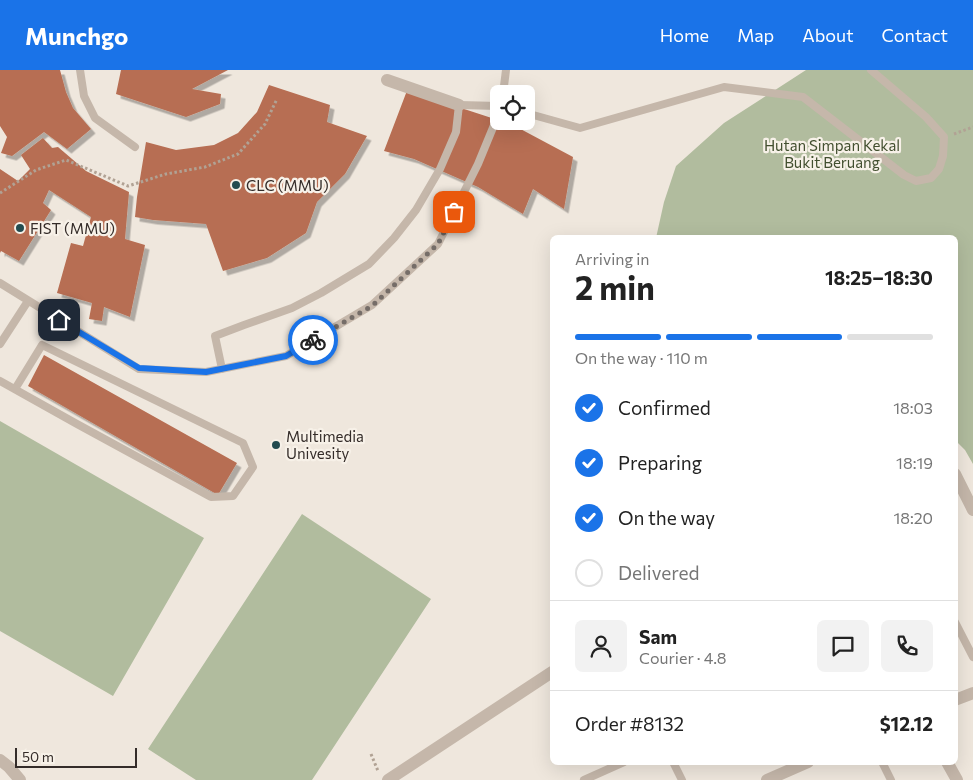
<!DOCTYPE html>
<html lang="en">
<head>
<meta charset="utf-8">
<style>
	:root { --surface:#fff; --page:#f2f2f2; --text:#222; --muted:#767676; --line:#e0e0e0; --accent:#1a73e8 }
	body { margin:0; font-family:Commissioner,sans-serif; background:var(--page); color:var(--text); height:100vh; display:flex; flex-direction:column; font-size:19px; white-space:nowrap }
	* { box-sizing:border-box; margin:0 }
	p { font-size:16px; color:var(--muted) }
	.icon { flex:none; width:28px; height:28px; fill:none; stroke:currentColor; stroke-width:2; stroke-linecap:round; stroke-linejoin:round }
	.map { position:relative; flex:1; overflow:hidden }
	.drawer { position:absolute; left:550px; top:165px; width:408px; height:530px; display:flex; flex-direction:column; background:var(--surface); border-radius:8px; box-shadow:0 5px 20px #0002 }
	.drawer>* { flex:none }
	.controls { position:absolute; left:490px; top:15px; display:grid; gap:10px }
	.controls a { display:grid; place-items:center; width:45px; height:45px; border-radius:8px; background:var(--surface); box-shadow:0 5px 20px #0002; font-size:25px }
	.scale { position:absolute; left:15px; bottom:12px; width:122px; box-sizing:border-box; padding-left:5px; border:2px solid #342c29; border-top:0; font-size:14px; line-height:18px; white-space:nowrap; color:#342c29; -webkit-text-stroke:4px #f7f1e8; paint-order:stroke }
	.pin { position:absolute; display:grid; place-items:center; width:42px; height:42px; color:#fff; margin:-21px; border-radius:10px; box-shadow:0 2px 8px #0006 }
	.courier { position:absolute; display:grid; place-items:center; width:50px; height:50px; margin:-25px; border:4px solid #1a73e8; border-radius:50%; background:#fff; color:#222; box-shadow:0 1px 6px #0007 }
	.head em { font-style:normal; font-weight:700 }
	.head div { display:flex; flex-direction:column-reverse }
	.head { display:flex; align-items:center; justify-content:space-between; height:85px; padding:0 25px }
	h1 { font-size:32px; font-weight:700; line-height:38px }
	.bar { display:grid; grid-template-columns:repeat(4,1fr); gap:8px 5px; align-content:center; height:60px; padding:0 25px }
	.bar i { height:6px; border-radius:4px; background:var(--line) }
	.bar .selected { background:var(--accent) }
	.bar p { grid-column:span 4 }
	.line { display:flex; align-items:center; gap:12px; padding:0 25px; border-top:1px solid var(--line) }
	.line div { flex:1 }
	.round { display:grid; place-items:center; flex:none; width:52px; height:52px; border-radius:8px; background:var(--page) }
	ol { padding:0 25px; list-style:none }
	li { display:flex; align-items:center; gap:15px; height:55px }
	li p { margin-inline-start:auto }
	li .icon { padding:5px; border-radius:50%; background:var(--accent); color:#fff; stroke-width:4 }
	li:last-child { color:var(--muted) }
	li i { width:28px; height:28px; border:2px solid var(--line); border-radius:50% }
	header { display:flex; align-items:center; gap:30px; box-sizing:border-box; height:70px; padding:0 25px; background:var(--accent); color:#fff }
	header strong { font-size:24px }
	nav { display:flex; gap:28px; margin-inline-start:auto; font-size:18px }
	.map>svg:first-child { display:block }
	.green { fill:#b1bc9e }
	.building { fill:#b76e52; filter:url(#shadow) }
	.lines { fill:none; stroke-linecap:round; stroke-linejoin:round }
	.path { stroke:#b1a294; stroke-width:3; stroke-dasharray:2.5 2.5; stroke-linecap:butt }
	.lane { stroke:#c5b7aa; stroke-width:8 }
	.street { stroke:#c5b7aa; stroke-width:12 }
	.done { stroke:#756d68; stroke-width:5; stroke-dasharray:0 9 }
	.route { stroke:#1a73e8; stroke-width:6 }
	.poi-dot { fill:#234c50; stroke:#f7f1e8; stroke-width:2 }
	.labels { text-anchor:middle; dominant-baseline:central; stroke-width:4.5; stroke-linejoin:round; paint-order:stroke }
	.park-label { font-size:15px; fill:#424f2f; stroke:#f7f1e8 }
	.poi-label { font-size:15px; fill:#342c29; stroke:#f7f1e8; text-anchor:start }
</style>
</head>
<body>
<header>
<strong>Munchgo</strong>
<nav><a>Home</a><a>Map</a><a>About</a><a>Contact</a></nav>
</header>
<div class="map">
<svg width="973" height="710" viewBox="0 0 973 710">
	<defs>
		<filter id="shadow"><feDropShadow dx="4.5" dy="4.5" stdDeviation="0" flood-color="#0004"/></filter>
	</defs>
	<rect width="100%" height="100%" fill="#efe7dd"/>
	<!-- green -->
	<path class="green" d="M806,0H973V394L965,380L955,370V168H656L664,132L676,96L724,53Z
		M0,351L204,468L113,626L0,561Z
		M302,444L431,529L312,710H196L148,679Z"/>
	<!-- building -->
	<path class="building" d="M0,0H60L66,22L73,38L91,59L67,79L44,62L12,86L1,83L7,67L0,56Z
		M121,0H228L192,19L221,24L220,34L186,47L116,24Z
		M269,15L330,35L327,52L367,66L345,104L317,132L306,163L267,188L223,201L206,154L153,150L135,147L137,127L146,72L176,80L214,75L238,63L257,42Z
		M408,18L458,37L513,55L573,87L564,139L533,119L523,144L478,117L414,89L384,81Z
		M43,68L52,78L58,77L86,101L129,122L125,169L145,175L130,247L104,237L102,251L89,249L92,233L57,223L71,173L83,176L91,147L49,120L43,133L51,140L19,191L1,181L0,183V99L18,111L30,99L21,85Z
		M44,285L237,393L218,425L28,316Z"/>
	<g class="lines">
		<!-- path -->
		<path class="path" d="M954,64L973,57
			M0,123L36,100L66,90L128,116L166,104L205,97L238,84L265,54L277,29
			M371,684L378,701"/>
		<!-- lane -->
		<path class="lane" d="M80,0L84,26L95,48L135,77
			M503,24L506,0
			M526,43L580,58L724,17L803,27L904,105L916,111L931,108L939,99L943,86L944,67L926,47L871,0
			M0,213L139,299L206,302L286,286L372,235L438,174L478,94L499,43
			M0,274L28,231
			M222,299L215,266L244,255L292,238L321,223L369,194L394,168L416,140L440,99L456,62L459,35L499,36
			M0,311L77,354L211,427L233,426L253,397L243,373L42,275L15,319
			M955,552L973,587
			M673,692L682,710
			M882,692L891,710
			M584,710L624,692"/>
		<!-- street -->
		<path class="street" d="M387,10L459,35
			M955,404L973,440
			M955,630L973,623
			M0,690L9,697L20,710
			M947,692L957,710
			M388,710L552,602
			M767,710L808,692"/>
	</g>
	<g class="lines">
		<!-- done -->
		<path class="done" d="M313,270L372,236L438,174L454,142"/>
		<!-- route -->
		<path class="route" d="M59,250L139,298L206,302L286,286L313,270"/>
	</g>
	<!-- markers -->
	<g class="poi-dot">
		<circle cx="236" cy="115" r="5"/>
		<circle cx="20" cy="158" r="5"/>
		<circle cx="276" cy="375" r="5"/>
	</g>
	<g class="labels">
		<!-- park labels -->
		<g class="park-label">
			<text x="832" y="75">Hutan Simpan Kekal<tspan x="832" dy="17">Bukit Beruang</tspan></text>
		</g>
		<!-- poi labels -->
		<g class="poi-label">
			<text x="246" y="115">CLC (MMU)</text>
			<text x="30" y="158">FIST (MMU)</text>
			<text x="286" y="366">Multimedia<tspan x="286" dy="17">Univesity</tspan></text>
		</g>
	</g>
</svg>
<div class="controls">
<a><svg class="icon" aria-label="locate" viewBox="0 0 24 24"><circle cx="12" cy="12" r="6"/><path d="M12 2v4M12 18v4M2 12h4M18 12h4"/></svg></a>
</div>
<div class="scale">50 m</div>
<div class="pin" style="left:454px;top:142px;background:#ea580c"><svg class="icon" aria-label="bag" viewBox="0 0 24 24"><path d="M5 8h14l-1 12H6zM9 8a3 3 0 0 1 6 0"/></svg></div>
<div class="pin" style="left:59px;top:250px;background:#1f2937"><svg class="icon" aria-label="home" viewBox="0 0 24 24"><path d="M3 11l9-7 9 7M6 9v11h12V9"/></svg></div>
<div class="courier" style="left:313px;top:270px"><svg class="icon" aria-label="bike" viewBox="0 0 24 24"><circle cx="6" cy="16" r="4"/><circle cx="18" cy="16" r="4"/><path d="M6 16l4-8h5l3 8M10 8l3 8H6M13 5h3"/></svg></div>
<section class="drawer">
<div class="head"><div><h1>2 min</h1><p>Arriving in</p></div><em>18:25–18:30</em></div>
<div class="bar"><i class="selected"></i><i class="selected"></i><i class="selected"></i><i></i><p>On the way · 110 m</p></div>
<ol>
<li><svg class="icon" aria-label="check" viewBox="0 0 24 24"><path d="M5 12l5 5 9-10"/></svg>Confirmed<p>18:03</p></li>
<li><svg class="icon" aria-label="check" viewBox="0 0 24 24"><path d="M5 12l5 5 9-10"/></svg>Preparing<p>18:19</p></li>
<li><svg class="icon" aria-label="check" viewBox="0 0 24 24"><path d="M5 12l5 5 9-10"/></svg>On the way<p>18:20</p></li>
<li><i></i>Delivered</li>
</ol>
<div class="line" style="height:90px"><a class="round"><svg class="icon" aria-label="person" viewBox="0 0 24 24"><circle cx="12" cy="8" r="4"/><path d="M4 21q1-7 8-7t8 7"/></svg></a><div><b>Sam</b><p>Courier · 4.8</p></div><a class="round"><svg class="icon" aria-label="chat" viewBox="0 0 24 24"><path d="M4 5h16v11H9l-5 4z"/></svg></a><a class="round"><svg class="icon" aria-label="phone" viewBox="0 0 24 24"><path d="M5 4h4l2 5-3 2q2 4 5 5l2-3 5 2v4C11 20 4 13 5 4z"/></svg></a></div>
<div class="line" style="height:65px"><div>Order #8132</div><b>$12.12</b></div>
</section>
</div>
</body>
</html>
